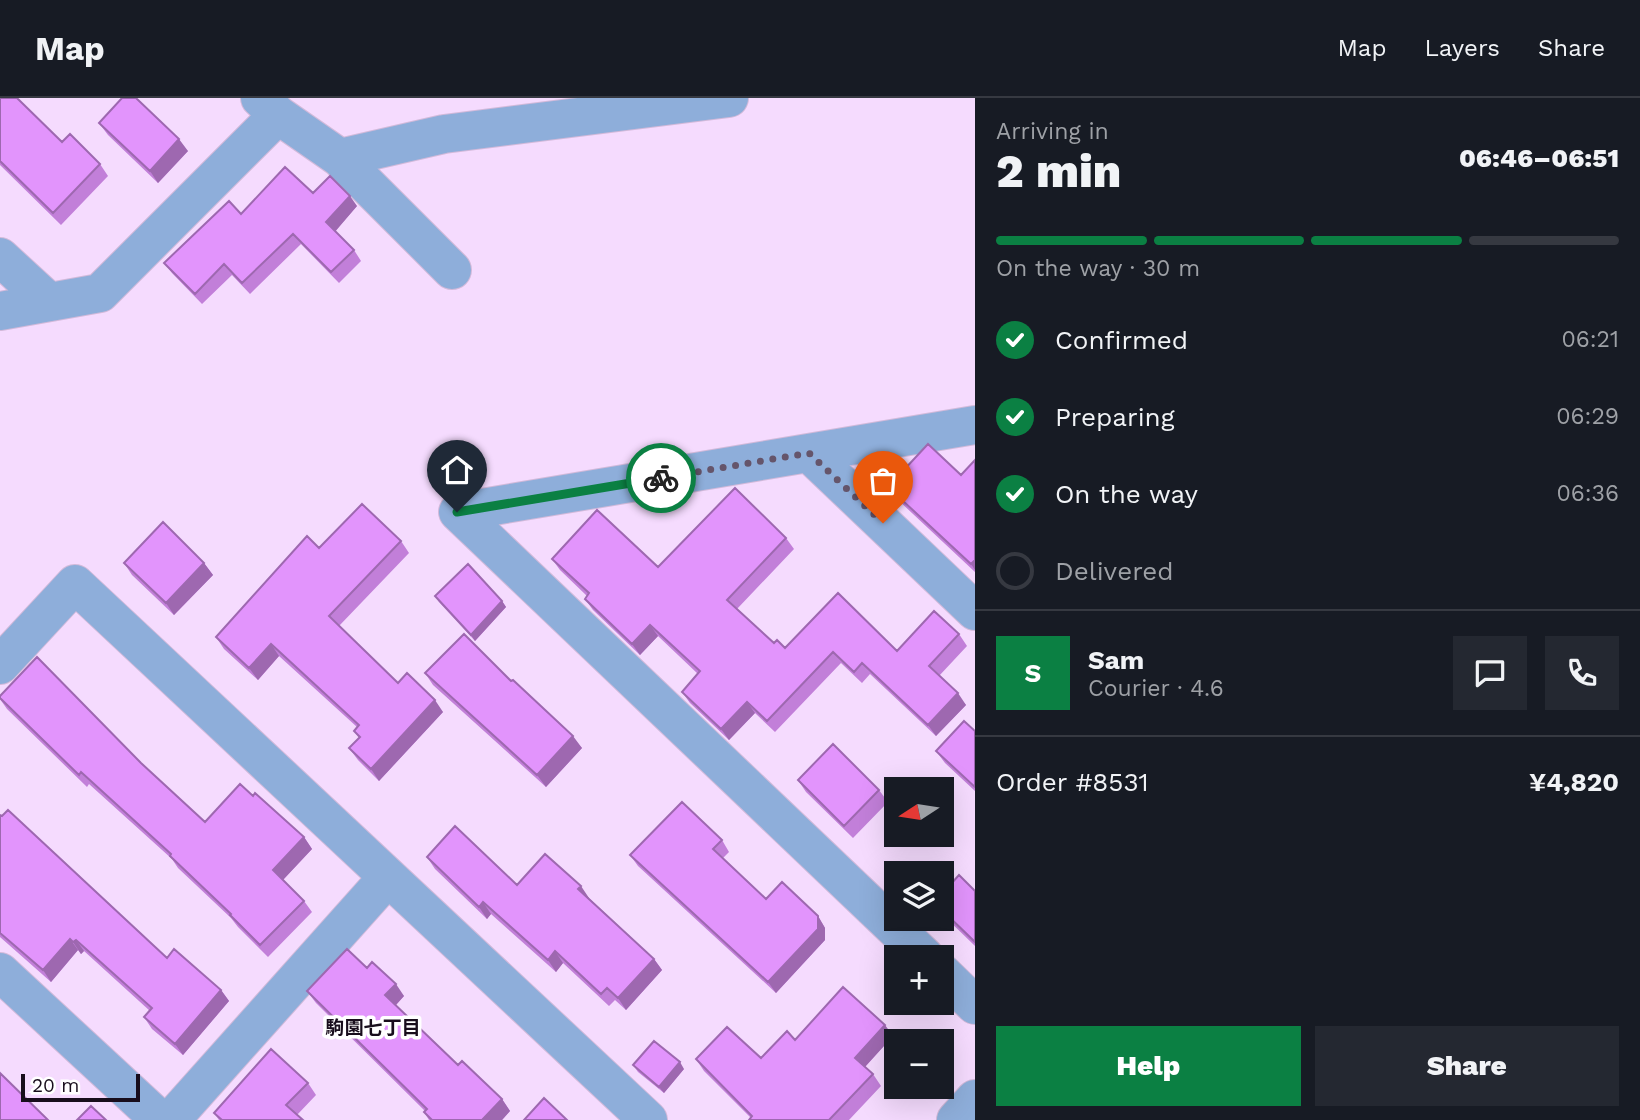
<!DOCTYPE html>
<html lang="en">
<head>
<meta charset="utf-8">
<style>
	:root { --surface:#171b24; --page:#242831; --text:#f1f3f6; --muted:#9ea1a6; --line:#363941; --accent:#0b8043 }
	body { margin:0; font-family:"Work Sans","Noto Sans JP",sans-serif; background:var(--page); color:var(--text); height:100vh; display:flex; flex-direction:column; font-size:26px; white-space:nowrap }
	* { box-sizing:border-box; margin:0 }
	p { font-size:23px; color:var(--muted) }
	.icon { flex:none; width:38px; height:38px; fill:none; stroke:currentColor; stroke-width:2; stroke-linecap:round; stroke-linejoin:round }
	.map { position:relative; flex:1; overflow:hidden }
	.sheet { display:flex; flex-direction:column; background:var(--surface); width:665px }
	.sheet>* { flex:none }
	.needle { width:46px; rotate:258deg }
	.fabs { position:absolute; left:884px; top:679px; display:grid; gap:14px }
	.fabs a { display:grid; place-items:center; width:70px; height:70px; border-radius:0px; background:var(--surface); box-shadow:0 7px 28px #0002; font-size:35px }
	.scale { position:absolute; left:21px; bottom:18px; width:119px; box-sizing:border-box; padding-left:7px; border:4px solid #180d1c; border-top:0; font-size:19px; line-height:24px; white-space:nowrap; color:#180d1c; -webkit-text-stroke:5px #fff; paint-order:stroke }
	.pin { position:absolute; display:grid; place-items:center; width:60px; height:60px; color:#fff; margin:-72px -30px; border-radius:50% 50% 50% 0; rotate:-45deg; box-shadow:0 0 7px #0007 }
	.pin .icon { rotate:45deg }
	.courier { position:absolute; display:grid; place-items:center; width:70px; height:70px; margin:-35px; border:5px solid #0b8043; border-radius:50%; background:#fff; color:#222; box-shadow:0 2px 9px #0007 }
	.summary em { font-style:normal; font-weight:800 }
	.summary div { display:flex; flex-direction:column-reverse }
	.summary { display:flex; align-items:center; justify-content:space-between; height:119px; padding:0 21px }
	h1 { font-size:46px; font-weight:800; line-height:52px }
	.bar { display:grid; grid-template-columns:repeat(4,1fr); gap:10px 7px; align-content:center; height:84px; padding:0 21px }
	.bar i { height:9px; border-radius:5px; background:var(--line) }
	.bar .selected { background:var(--accent) }
	.bar p { grid-column:span 4 }
	.line { display:flex; align-items:center; gap:18px; padding:0 21px; border-top:2px solid var(--line) }
	.line div { flex:1 }
	.round { display:grid; place-items:center; flex:none; width:74px; height:74px; border-radius:0px; background:var(--page) }
	ol { padding:0 21px; list-style:none }
	li { display:flex; align-items:center; gap:21px; height:77px }
	li p { margin-inline-start:auto }
	li .icon { padding:7px; border-radius:50%; background:var(--accent); color:#fff; stroke-width:4 }
	li:last-child { color:var(--muted) }
	li i { width:38px; height:38px; border:4px solid var(--line); border-radius:50% }
	.primary-button { display:flex; gap:14px; margin-top:auto; padding:14px 21px }
	.primary-button a { flex:1; height:80px; border-radius:0px; background:var(--accent); color:#fff; font-size:28px; font-weight:800; line-height:80px; text-align:center }
	.primary-button a+a { background:var(--page); color:var(--text) }
	header { display:flex; align-items:center; gap:42px; box-sizing:border-box; height:98px; padding:0 35px; background:var(--surface); border-bottom:2px solid var(--line) }
	header strong { font-size:33px }
	nav { display:flex; gap:38px; margin-inline-start:auto; font-size:24px }
	main { display:flex; flex:1; min-height:0 }
	.map>svg:first-child { display:block }
	.lines { fill:none; stroke-linecap:round; stroke-linejoin:round }
	.minor-casing { stroke:#d2bada; stroke-width:40 }
	.minor { stroke:#8eaeda; stroke-width:38 }
	.wall { fill:#c27fd9 }
	.shaded-wall { fill:#9e68b0 }
	.building { fill:#e294fc; stroke:#9e68b0; stroke-width:2 }
	.done { stroke:#65556b; stroke-width:7; stroke-dasharray:0 12.6 }
	.route { stroke:#0b8043; stroke-width:9 }
	.labels { text-anchor:middle; dominant-baseline:central; stroke-width:7; stroke-linejoin:round; paint-order:stroke }
	.neighbourhood-label { font-size:19px; font-weight:bold; fill:#180d1c; stroke:#fff }
</style>
</head>
<body>
<header>
<strong>Map</strong>
<nav><a>Map</a><a>Layers</a><a>Share</a></nav>
</header>
<main>
<div class="map">
<svg width="975" height="1022" viewBox="0 0 975 1022">
	<rect width="100%" height="100%" fill="#f5dbfe"/>
	<g class="lines">
		<!-- minor casing -->
		<g class="minor-casing">
			<path id="minor" d="M260,0L278,17L340,60L452,172
				M340,60L444,36L729,0
				M0,159L49,204
				M0,213L100,195L278,17
				M809,355L975,513
				M458,414L925,859
				M458,414L975,327
				M0,567L75,486L648,1022
				M0,874L160,1022
				M942,875L975,907
				M171,1022L388,779
				M956,1022L975,1001"/>
		</g>
		<!-- minor -->
		<use href="#minor" class="minor"/>
	</g>
	<!-- wall -->
	<path class="wall" d="M0,0L62,44L100,66L108,78L61,127L0,67Z
		M99,25L188,53L158,85L108,37Z
		M313,95L357,108L335,133L354,152L361,163L339,185L301,146L250,196L232,177L202,206L172,175L164,165Z
		M975,362V474L897,401L888,389L961,377Z
		M786,440L794,451L737,511L774,545L785,550L897,553L959,536L967,548L939,578L966,607L936,638L870,576L862,585L841,565L775,634L755,615L729,642L690,605L682,594L698,576L658,538L640,557L593,512L585,501L587,498L560,472L552,461L658,469Z
		M401,443L409,455L339,528L398,585L443,614L379,683L358,662L349,650L359,640L354,633L357,629L279,558L258,582L224,551L216,539L319,450Z
		M124,465H204L213,477L174,517L132,477Z
		M435,498L502,503L506,509L475,543L439,504Z
		M425,575L511,583L582,650L546,689L433,587Z
		M0,601L141,665L205,724L253,698L304,739L312,751L283,782L304,803L312,814L268,859L238,829L231,820L178,770L172,761L89,686L87,689L7,611Z
		M975,633V693L945,665L936,653Z
		M798,682L879,692L888,704L853,740L806,694Z
		M0,717L167,860L221,892L229,903L183,957L152,931L144,919L150,913L84,853L81,856L78,852L51,884L0,839Z
		M722,742L729,754L723,760L766,801L818,818L825,830V842L776,895L638,768L630,757Z
		M427,759L517,787L589,800L654,861L662,872L626,912L615,902L609,908L563,865L556,874L491,816L487,821L435,771Z
		M975,793V848L942,816V796Z
		M367,870L404,898L396,907L458,967L502,1001L510,1013L502,1022H429L424,1014L425,1013L316,905L307,893Z
		M893,938L865,969L873,976L881,988L849,1022H749L751,1020L704,973L696,961L761,960L795,942Z
		M633,967L684,971L664,995L638,974Z
		M308,985L316,997L297,1017L303,1022H219L214,1015Z"/>
	<!-- shaded-wall -->
	<path class="shaded-wall" d="M179,41L188,53L158,85L150,73Z
		M350,98L357,108L334,135L326,124Z
		M975,462V472L971,466Z
		M204,465L213,477L174,517L166,505Z
		M502,503L506,509L475,543L471,537Z
		M650,527L658,538L640,557L632,546Z
		M271,546L279,558L258,582L249,570Z
		M958,595L966,607L936,638L928,627Z
		M435,602L443,614L379,683L371,671Z
		M747,604L755,615L729,642L721,631Z
		M573,638L582,650L546,689L537,677Z
		M304,739L312,751L281,784L273,772Z
		M581,788L589,800L587,803L578,791Z
		M483,804L491,816L487,821L479,809Z
		M818,818L825,830V842L776,895L768,884Z
		M70,841L78,852L51,884L43,872Z
		M76,842L84,853L81,856L73,844Z
		M555,853L563,865L556,874L548,862Z
		M654,861L662,872L626,912L618,900Z
		M396,886L404,898L394,909L385,897Z
		M221,892L229,903L183,957L175,946Z
		M885,927L893,938L863,971L855,960Z
		M680,964L684,971L664,995L659,989Z
		M502,1001L510,1013L502,1022H482Z"/>
	<!-- building -->
	<path class="building" d="M0,0H17L62,44L70,36L100,66L53,115L0,63Z
		M122,0H136L179,41L150,73L99,25Z
		M285,69L313,95L330,78L350,98L326,124L354,152L331,174L293,136L242,185L224,166L195,196L164,165L229,103L241,116Z
		M928,346L961,377L975,362V462L971,466L888,389Z
		M735,390L786,440L727,502L774,545L777,542L785,550L838,495L897,553L934,513L959,536L929,568L958,595L928,627L862,565L854,574L833,554L767,623L747,604L721,631L682,594L700,573L650,527L632,546L585,501L589,495L552,461L597,412L658,469Z
		M362,406L401,443L329,518L398,585L407,575L435,602L371,671L349,650L360,639L354,633L359,627L271,546L249,570L216,539L307,438L319,450Z
		M163,424L204,465L166,505L124,465Z
		M468,466L502,503L471,537L435,498Z
		M464,536L511,583L513,582L573,638L537,677L425,575Z
		M37,559L141,665L205,724L240,686L253,698L255,695L304,739L273,772L304,803L260,847L230,817L231,816L170,758L171,756L81,674L79,677L0,600V598Z
		M964,623L975,633V689L936,653Z
		M833,646L879,692L844,728L798,682Z
		M682,704L722,742L713,751L766,801L782,784L818,818V831L768,884L630,757Z
		M8,712L167,860L174,851L221,892L175,946L144,919L152,910L76,842L73,844L70,841L43,872L0,835V717L2,718Z
		M455,728L517,787L545,756L581,788L578,791L654,861L618,900L607,890L601,896L555,853L548,862L483,804L479,809L427,759Z
		M959,777L975,793V844L942,812V796Z
		M347,851L367,870L372,864L396,886L385,897L458,967L462,963L502,1001L482,1022H432L424,1014L427,1011L307,893Z
		M843,889L885,927L855,960L873,976L829,1022H749L752,1018L696,961L727,929L761,960L787,933L795,942Z
		M654,943L680,964L659,989L633,967Z
		M271,951L308,985L286,1007L303,1022H222L214,1015Z
		M0,975L48,1022H0Z
		M544,1000L567,1022H524Z
		M91,1008L106,1022H77Z"/>
	<g class="lines">
		<!-- done -->
		<path class="done" d="M661,380L809,355L883,425"/>
		<!-- route -->
		<path class="route" d="M457,414L661,380"/>
	</g>
	<g class="labels">
		<!-- neighbourhood labels -->
		<g class="neighbourhood-label">
			<text x="373" y="929">駒園七丁目</text>
		</g>
	</g>
</svg>
<div class="fabs">
<a><svg class="needle" viewBox="-14 -14 28 28"><path d="M0-13l5 13h-10z" fill="#e53935"/><path d="M0 13l5-13h-10z" fill="#9ea1a6"/></svg></a>
<a><svg class="icon" aria-label="layers" viewBox="0 0 24 24"><path d="M12 4l9 5-9 5-9-5zM3 14l9 5 9-5"/></svg></a>
<a>+</a>
<a>−</a>
</div>
<div class="scale">20 m</div>
<div class="pin" style="left:883px;top:425px;background:#ea580c"><svg class="icon" aria-label="bag" viewBox="0 0 24 24"><path d="M5 8h14l-1 12H6zM9 8a3 3 0 0 1 6 0"/></svg></div>
<div class="pin" style="left:457px;top:414px;background:#1f2937"><svg class="icon" aria-label="home" viewBox="0 0 24 24"><path d="M3 11l9-7 9 7M6 9v11h12V9"/></svg></div>
<div class="courier" style="left:661px;top:380px"><svg class="icon" aria-label="bike" viewBox="0 0 24 24"><circle cx="6" cy="16" r="4"/><circle cx="18" cy="16" r="4"/><path d="M6 16l4-8h5l3 8M10 8l3 8H6M13 5h3"/></svg></div>
</div>
<section class="sheet">
<div class="summary"><div><h1>2 min</h1><p>Arriving in</p></div><em>06:46–06:51</em></div>
<div class="bar"><i class="selected"></i><i class="selected"></i><i class="selected"></i><i></i><p>On the way · 30 m</p></div>
<ol>
<li><svg class="icon" aria-label="check" viewBox="0 0 24 24"><path d="M5 12l5 5 9-10"/></svg>Confirmed<p>06:21</p></li>
<li><svg class="icon" aria-label="check" viewBox="0 0 24 24"><path d="M5 12l5 5 9-10"/></svg>Preparing<p>06:29</p></li>
<li><svg class="icon" aria-label="check" viewBox="0 0 24 24"><path d="M5 12l5 5 9-10"/></svg>On the way<p>06:36</p></li>
<li><i></i>Delivered</li>
</ol>
<div class="line" style="height:126px"><b class="round" style="background:var(--accent);color:#fff">S</b><div><b>Sam</b><p>Courier · 4.6</p></div><a class="round"><svg class="icon" aria-label="chat" viewBox="0 0 24 24"><path d="M4 5h16v11H9l-5 4z"/></svg></a><a class="round"><svg class="icon" aria-label="phone" viewBox="0 0 24 24"><path d="M5 4h4l2 5-3 2q2 4 5 5l2-3 5 2v4C11 20 4 13 5 4z"/></svg></a></div>
<div class="line" style="height:91px"><div>Order #8531</div><b>¥4,820</b></div>
<div class="primary-button"><a>Help</a><a>Share</a></div>
</section>
</main>
</body>
</html>
